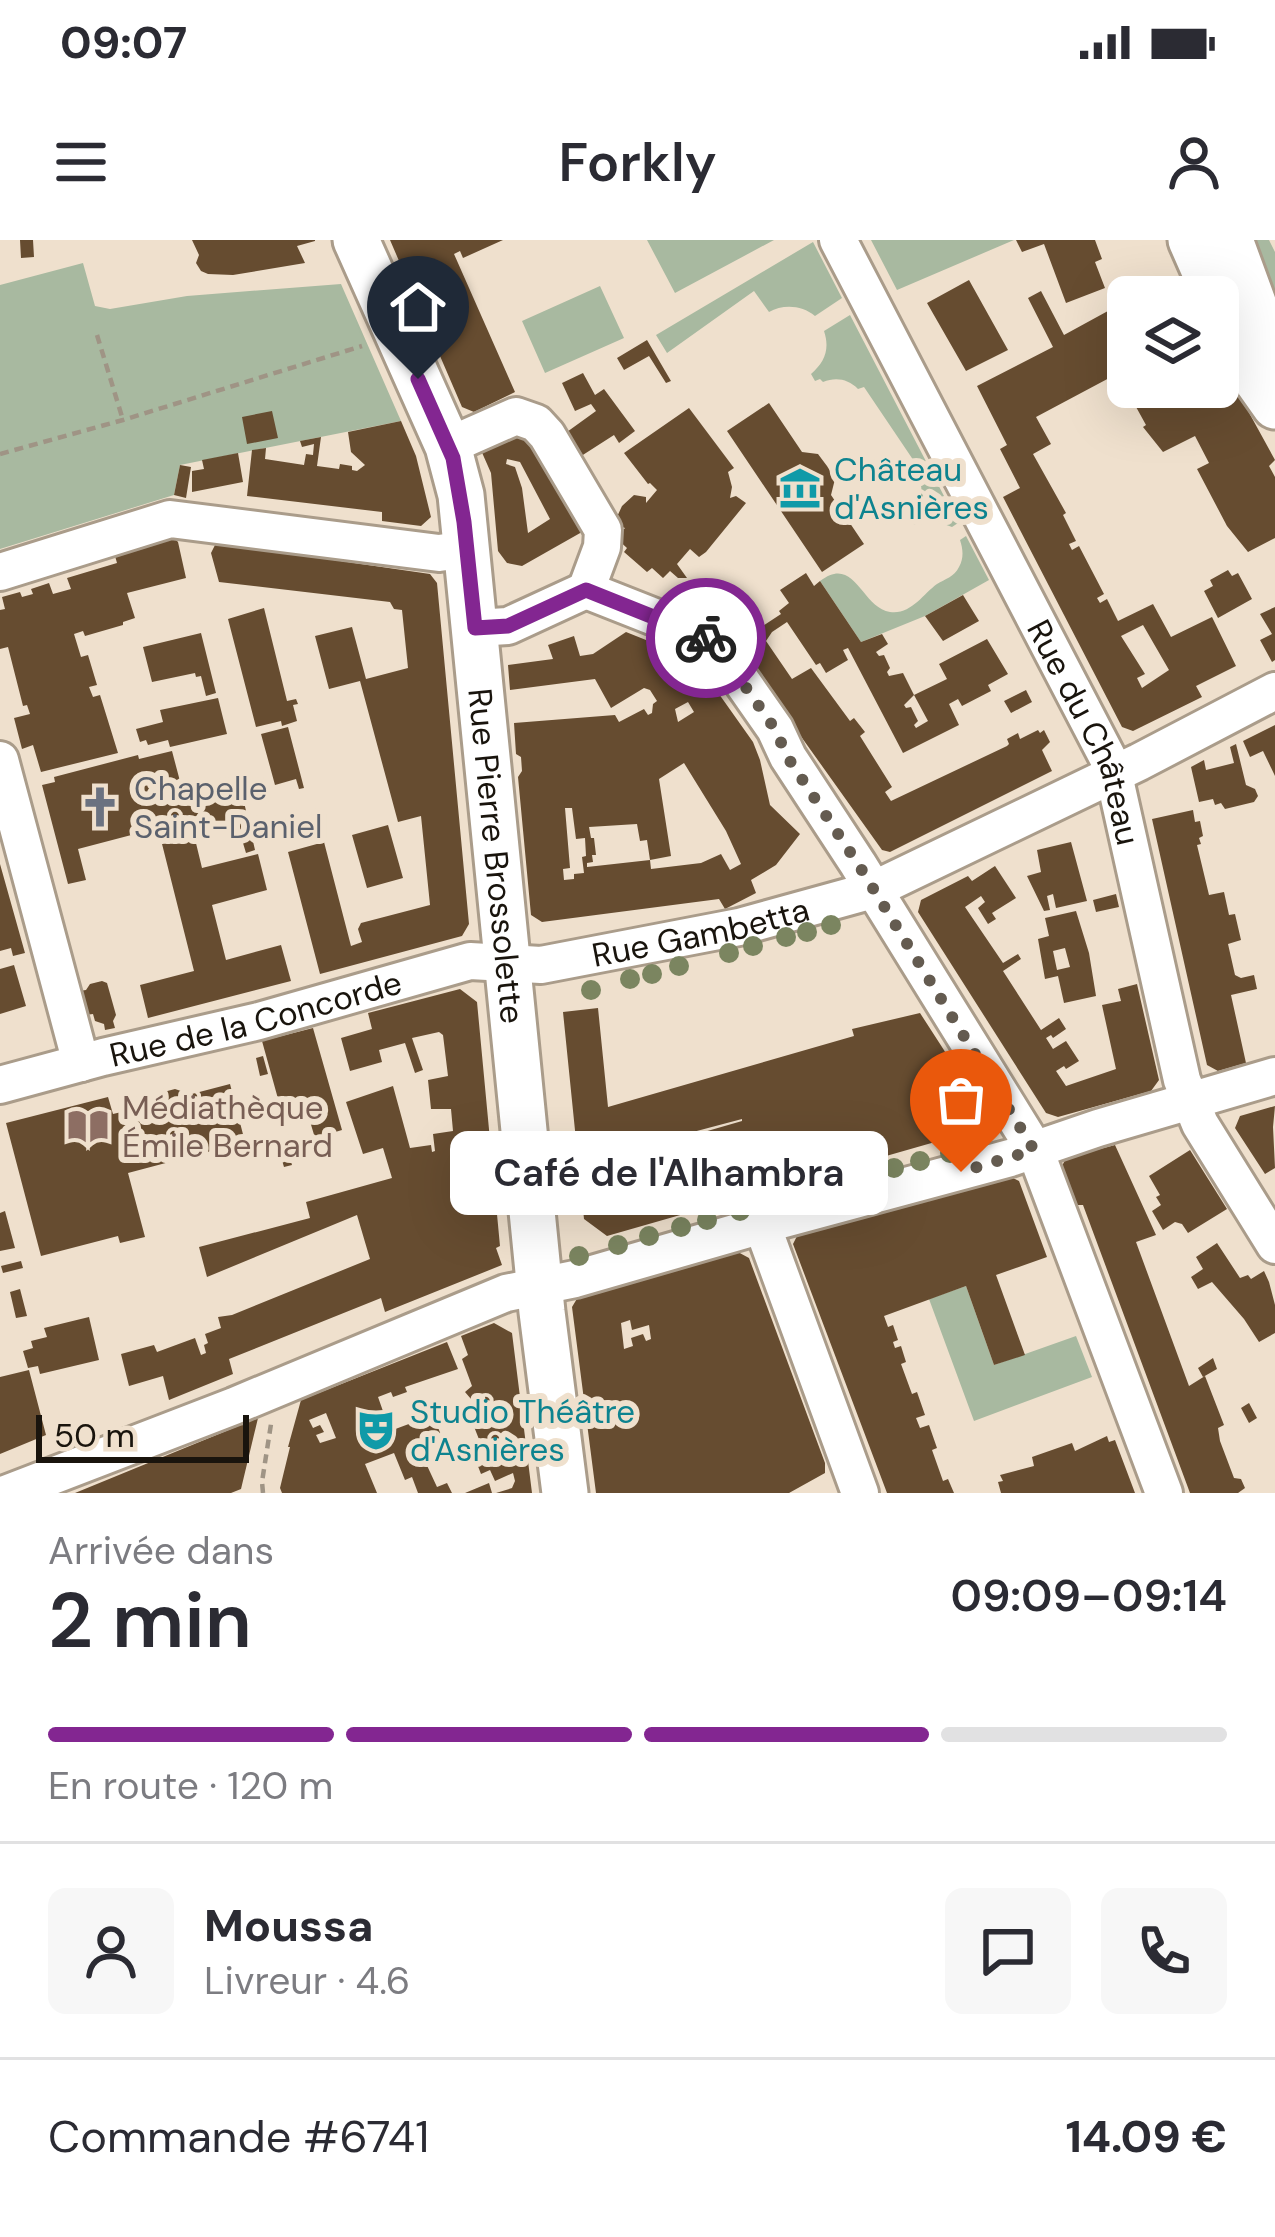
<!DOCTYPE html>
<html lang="fr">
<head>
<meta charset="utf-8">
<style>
	:root { --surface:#fff; --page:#f7f7f7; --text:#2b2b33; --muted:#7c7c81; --line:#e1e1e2; --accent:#832691 }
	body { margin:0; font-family:"DM Sans",sans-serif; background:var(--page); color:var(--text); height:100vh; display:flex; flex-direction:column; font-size:45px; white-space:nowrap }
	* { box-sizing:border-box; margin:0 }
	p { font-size:39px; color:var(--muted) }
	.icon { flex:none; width:66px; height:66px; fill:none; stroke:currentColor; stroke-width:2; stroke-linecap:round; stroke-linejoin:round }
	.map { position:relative; height:1253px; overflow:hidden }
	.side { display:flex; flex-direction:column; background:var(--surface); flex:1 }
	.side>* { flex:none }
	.controls { position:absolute; left:1107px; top:36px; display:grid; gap:24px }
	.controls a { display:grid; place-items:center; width:132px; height:132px; border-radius:18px; background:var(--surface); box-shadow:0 12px 48px #0002; font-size:60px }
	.scale { position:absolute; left:36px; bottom:30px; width:213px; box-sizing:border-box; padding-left:12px; border:6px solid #19140d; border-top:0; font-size:33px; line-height:42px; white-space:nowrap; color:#19140d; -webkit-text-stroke:9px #efe0cd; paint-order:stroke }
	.pin { position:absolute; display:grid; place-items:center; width:102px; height:102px; color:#fff; margin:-123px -51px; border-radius:50% 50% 50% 0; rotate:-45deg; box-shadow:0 0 12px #0007 }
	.pin .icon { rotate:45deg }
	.courier { position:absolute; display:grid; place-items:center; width:120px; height:120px; margin:-60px; border:9px solid #832691; border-radius:50%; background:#fff; color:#222; box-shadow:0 3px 15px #0007 }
	.bubble { position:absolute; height:84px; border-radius:18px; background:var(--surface); box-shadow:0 12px 48px #0002; font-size:39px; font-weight:600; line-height:84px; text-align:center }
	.overview em { font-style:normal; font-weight:600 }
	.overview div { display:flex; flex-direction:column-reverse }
	.overview { display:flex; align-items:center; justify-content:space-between; height:204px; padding:0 48px }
	h1 { font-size:78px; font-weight:600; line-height:90px }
	.bar { display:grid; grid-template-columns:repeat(4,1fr); gap:18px 12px; align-content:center; height:144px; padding:0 48px }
	.bar i { height:15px; border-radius:9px; background:var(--line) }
	.bar .on { background:var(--accent) }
	.bar p { grid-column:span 4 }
	.line { display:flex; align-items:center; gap:30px; padding:0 48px; border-top:3px solid var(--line) }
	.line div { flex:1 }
	.round { display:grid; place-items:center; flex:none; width:126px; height:126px; border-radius:18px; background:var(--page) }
	.status { display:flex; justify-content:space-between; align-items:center; height:84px; padding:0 60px; background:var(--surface); direction:ltr }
	.status svg { height:33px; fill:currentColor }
	header { display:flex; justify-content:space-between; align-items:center; height:156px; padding:0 48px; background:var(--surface); font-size:54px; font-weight:600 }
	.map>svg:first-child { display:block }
	.green { fill:#a8b9a0 }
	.building { fill:#664c30; fill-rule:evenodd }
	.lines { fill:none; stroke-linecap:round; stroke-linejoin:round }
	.minor-casing { stroke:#aa9c8a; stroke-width:42 }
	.major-casing { stroke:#aa9c8a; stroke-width:51 }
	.path { stroke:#9f9485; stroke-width:4.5; stroke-dasharray:9 6; stroke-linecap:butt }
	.minor { stroke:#fff; stroke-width:36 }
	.major { stroke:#fff; stroke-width:45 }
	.tree { fill:#7b8560 }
	.done { stroke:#645b50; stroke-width:12; stroke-dasharray:0 21.6 }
	.route { stroke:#832691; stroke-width:15 }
	.labels { text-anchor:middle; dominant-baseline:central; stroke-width:12; stroke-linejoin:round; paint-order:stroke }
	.culture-label { font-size:33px; fill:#0d838f; stroke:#efe0cd; text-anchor:start }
	.street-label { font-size:33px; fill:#19140d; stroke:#efe0cd }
	.worship-label { font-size:33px; fill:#5b616d; stroke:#efe0cd; text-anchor:start }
	.education-label { font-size:33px; fill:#785e54; stroke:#efe0cd; text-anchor:start }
</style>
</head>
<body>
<div class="status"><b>09:07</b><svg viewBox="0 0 49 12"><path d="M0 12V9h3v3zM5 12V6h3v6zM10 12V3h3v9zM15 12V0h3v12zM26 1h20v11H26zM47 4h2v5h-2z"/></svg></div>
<header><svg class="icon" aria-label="menu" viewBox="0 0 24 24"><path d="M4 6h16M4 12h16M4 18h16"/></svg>Forkly<svg class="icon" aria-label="person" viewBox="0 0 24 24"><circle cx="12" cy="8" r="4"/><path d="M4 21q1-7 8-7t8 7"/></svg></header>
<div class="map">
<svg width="1275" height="1253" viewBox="0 0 1275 1253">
	<rect width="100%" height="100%" fill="#efe0cd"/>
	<!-- green -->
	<path class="green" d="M647,0H774L675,53Z
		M871,0H1014L897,50Z
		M1247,0H1269L1275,12V76Z
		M813,2L842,58L815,76C802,65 783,64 769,72L754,51L667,113L656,95Z
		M83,23L95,66L110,69L187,56L341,44L401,181L180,225L174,255L0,309V45Z
		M600,46L624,98L545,133L522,81Z
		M850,75L958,283L952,287L930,279L913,285L909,280L913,277L910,272C921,263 925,250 918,238L922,233L864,147L858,149C848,139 836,137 823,142L820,139L815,141L811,134C825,122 830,109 824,91Z
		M966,296L989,340L925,376L861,402L820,341C855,314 861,367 890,372C911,375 923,354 937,344C945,339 954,337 959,327C964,318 963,309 960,300Z
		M966,1046L994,1125L1076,1096L1092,1137L974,1181L929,1059Z"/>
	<!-- building -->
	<path class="building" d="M20,0H33L34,17L21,18Z
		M192,0H315V1L297,6L305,23L233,35L208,34L201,31L196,23L199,15Z
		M390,0H503L463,18L460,11L454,14L515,152L474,172L462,167Z
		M1016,0H1095L1102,19L1095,22L1105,48L1066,63L1044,4L1022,12Z
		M969,40L1008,110L966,131L927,63Z
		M1041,51L1064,95L1128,60V128L1036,177L1051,204L1033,214L1066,273L1063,275L1076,301L1069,304L1072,310L1079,306L1104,354L1097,358L1100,363L1107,359L1118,381L1153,364L1171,397L1212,377L1236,426L1196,446L1202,457L1133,491L1122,487L1003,257L1020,248L1000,209L1007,205L977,146L1053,107L1028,58ZM1143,385L1169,430L1142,448L1137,438L1145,434L1121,396Z
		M647,100L671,141L666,143L649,116L624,130L617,118Z
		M1218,124L1225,129L1275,220L1269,226L1275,237V298L1248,312L1227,286L1197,229L1209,223L1195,196L1163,212L1143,187L1146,185L1130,156L1140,150L1138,147H1181L1186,155L1201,147H1218Z
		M583,133L595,155L604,149L635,191L619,203L614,195L575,220L560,197L596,171L591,164L575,171L562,143Z
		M769,163L802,212L818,214L827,226L835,239L831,255L864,304L822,332L727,191Z
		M689,168L734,228L728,232L732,247L730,258L736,256L746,263L706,312L699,317L690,309L677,324L687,338H678L670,331L663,338L652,328L647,332L624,312L627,308L616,298L625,288L619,286L616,279L622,266L634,255L646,257V263L657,250L650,243L648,244L624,213Z
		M272,171L278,198L247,204L242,177Z
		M401,181L416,216L431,277L421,286L382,281V272L247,256L252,210L266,208L265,219L304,225L306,214L313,215L314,204L302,207L300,201L321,197L317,226L339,229L340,224L352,226V230L357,231L365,225L351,212L348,192Z
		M514,192L538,200L589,288L522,326L507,323L498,311L491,233L480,208ZM507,219L520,222L550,279L528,293L522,248L515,227L506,224Z
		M238,213L243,242L192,252V231L204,229L202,220Z
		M180,225L191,227L186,258L174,255Z
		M174,298L178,302L186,338L127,353L135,378L123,382V385L85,396L83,391L74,394L81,417L88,415L97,445L89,447L93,457L100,455L118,513L41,532L33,505L22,509L14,478L30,474L27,465L23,466L8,407L0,409V370L5,369L2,357L20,352L22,357L33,354L31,349L49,343L53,354L71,349L67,338L117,323L115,316Z
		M216,303L430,334L437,343L469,684L462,696L320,734L288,612L324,602L351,706L362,702L358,689L361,683L430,665L421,576L398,582L360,441L329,449L315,396L352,387L366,439L408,428L402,370L394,369L390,362L219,342L211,313Z
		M1228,330L1232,336L1238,333L1252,359L1218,378L1204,351L1213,346L1210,340Z
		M806,333L814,346L820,341L861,402L882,394L888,404L876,412L879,416L884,415L890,428L887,432L889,436L903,433L914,455L904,465L906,468L911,467L918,481L914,485L916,488L928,481L914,455L947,439L939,424L987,399L1008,434L988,445L991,451L962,466L958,459L949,464L959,485L903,513L848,408L843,410L848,420L826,433L820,423L816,425L787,382L772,392L766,401L792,439L811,428L850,481L854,478L865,492L860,496L892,547L885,552L891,561L1007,506L1009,504L1007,499L1018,493L1020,499L1038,490L1040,493L1044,490L1050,502L1042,510L1052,531L890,612L882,610L735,404L781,374L779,371L789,363L780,350Z
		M963,355L979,381L943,401L925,376Z
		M1275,367V420L1272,422L1260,400L1272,394L1260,374Z
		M264,368L287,461L296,459L298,464L293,465L297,481L282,486L281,481L256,487L228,379Z
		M626,392L691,418L697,423L753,502L760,520L770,565L800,594L776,625L751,640L756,653L725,669L719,659L542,682L531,675L518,537L522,531L521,517L516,514L514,483L615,475L619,482L644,469L648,475L652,473L653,464L657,461L650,450L644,448L611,468L595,439L510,450L508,425L553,419L548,405L574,396L580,416L593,414ZM688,462L694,472L678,482L675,469ZM684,523L726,591L741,624L730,630L721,614L701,623L651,629L650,620L587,627V623L593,622L592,615H596L594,598H591L589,587L637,584L640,601L647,600L650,620L671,616L659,539ZM565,568H572L576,599L585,598L586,616L582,617L584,633L574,634V639L564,640L563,629L570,628Z
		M201,393L216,453L206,456L201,436L196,437L195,433L152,442L143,407Z
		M1026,450L1032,462L1011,473L1004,461Z
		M218,458L227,494L170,507L168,500L148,505L146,500L140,502L136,489L163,482L160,470Z
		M1275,485V536L1263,511L1250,517L1243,501Z
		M288,487L304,548L299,549L296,539L275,545L261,494Z
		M1236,504L1246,545L1255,549L1258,556L1254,562L1225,569L1221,563L1215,565L1213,559L1199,562L1191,527L1204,520L1206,530L1234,523L1230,507Z
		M172,511L186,564L241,549L255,610L246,613L240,593L236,594L235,589L195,599L202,628L258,614L267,650L212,665L226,720L281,705L291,741L148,778L140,745L194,731L158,588L78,609L86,640L68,644L42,545L55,542L54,537L138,515L139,519Z
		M1193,570L1195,582L1200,581L1203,596L1199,598L1201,604L1197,605L1209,655L1224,652L1229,675L1235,674L1241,700L1228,704L1235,735L1241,738L1254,735L1257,749L1231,755L1246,823L1218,831L1207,825L1152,579Z
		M388,585L403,638L367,648L352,595Z
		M1071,602L1087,661L1056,668L1053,654L1047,656L1050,670L1044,671L1027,636L1041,632L1037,610Z
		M0,624L25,713L13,716L11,708L0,711Z
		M995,626L1016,658L992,673L996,679L988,684L978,668L985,662L981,656L965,667L1003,723L1018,714L1021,719L1003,731L1041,790L1059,778L1066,789L1053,798L1051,795L1046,798L1053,809L1066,801L1079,821L1066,829L1064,826L1056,831L1066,846L1116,829L1102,765L1121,761L1118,749L1137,744L1159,840L1151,851L1058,877L1046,873L918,672L921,660L968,636L972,641Z
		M1116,654L1119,667L1096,672L1093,660Z
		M1076,671L1089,713L1096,756L1064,763L1058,736L1045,739L1038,699L1049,696L1045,678ZM1065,708L1070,727L1057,730L1053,711Z
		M14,725L26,766L0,774V729Z
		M102,741L107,743L116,775L113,781L115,788L105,790L104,784L95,781L93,774L85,775L79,751L86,750L90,744Z
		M460,749L477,762L500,1006L496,1008L502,1025L385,1072L381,1058L229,1119L233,1134L169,1160L163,1136L129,1146L121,1114L154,1105L157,1112L195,1098L201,1115L206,1113L204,1105L208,1103L205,1094L221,1088L218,1077L232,1075L370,1019L357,975L207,1037L199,1007L310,978L306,962L392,938L383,908L363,914L346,862L393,846L410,908L431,905L432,912L435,911L433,894L453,891L451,869H431L428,840L448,836L443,795L439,792L412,798L423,830L415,833L405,803L379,810L382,822L350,831L341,798L372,789L368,773Z
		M598,768L608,867L854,796L852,789L920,773L973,855L956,896L607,996L584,979L563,772ZM742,879V881L614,918L613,914L625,910Z
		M313,788L342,890L315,898L309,878L285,884L262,801Z
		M263,816L268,834L260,836L256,818Z
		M230,844L245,902L128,933L145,997L120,1003L118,996L41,1016L6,883L108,857L113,874L159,863L156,854L175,849L181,851L184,856Z
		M1275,866L1273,887L1275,928L1265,934L1235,888L1240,876Z
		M286,905L292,925L284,927L278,907Z
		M1115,905L1156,995L1136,1002L1189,1146L1205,1136L1224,1185L1218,1188L1220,1201L1234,1238L1241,1239L1245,1248L1238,1253H1190L1083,965H1074L1060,930L1066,918Z
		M1190,910L1227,969L1188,993L1182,984L1175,982L1163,990L1152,971L1161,965L1156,957L1160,955L1149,936Z
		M1007,935L1019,941L1047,1017L996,1035L1025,1115L994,1125L966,1046L884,1076L888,1087L893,1085L898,1100L893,1102L895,1108L901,1106L906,1122L901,1124L912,1154L917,1152L925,1175L916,1178L920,1188L929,1185L937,1208L932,1210L943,1241L948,1239L954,1253H887L793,1004L798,994Z
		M5,971L15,1008L0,1011V973Z
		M1217,1003L1240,1038L1248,1035L1251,1039L1264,1031L1269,1042L1275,1065V1093L1259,1102L1244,1079L1212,1042L1198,1049L1191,1037L1203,1029L1196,1017Z
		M736,1011L749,1018L825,1223V1233L789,1253H596L572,1067L578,1057ZM630,1080L632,1090L649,1085L651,1099L646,1101L643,1094L631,1098L633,1106L624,1109L621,1083Z
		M21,1021L23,1028L3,1033L1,1026Z
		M20,1049L27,1076L16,1078L10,1052Z
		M89,1077L99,1120L40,1134L38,1126L28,1128L23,1111L33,1108L31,1101L47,1097L44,1088Z
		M494,1083L512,1093L532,1253H496L512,1248L515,1241L513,1233L495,1241L490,1230L481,1234L474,1216L476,1210L482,1207L473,1184L487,1177L481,1156L471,1159L465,1152L472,1146L462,1119L468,1115L461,1096Z
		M447,1102L458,1129L405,1147L407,1152L393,1157L391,1152L378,1157L390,1191L433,1175L441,1195L417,1204L437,1247L447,1243L452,1253H418L412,1237L405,1240L394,1213L365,1224L377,1253H282L280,1248L290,1207H288L301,1160ZM326,1173L336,1198L320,1203L316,1195L324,1192L320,1185L313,1188L309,1180Z
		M1213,1118L1217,1129L1203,1137L1198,1128Z
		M29,1130L46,1195L0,1214V1137Z
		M1249,1163L1257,1178L1249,1183L1241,1168Z
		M258,1178L241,1249L231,1253H75Z
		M1107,1196L1109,1202L1115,1200L1135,1253H1001L998,1242L1003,1241L1000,1235L1034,1226L1032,1217L1072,1203L1075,1211Z
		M489,1243L492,1253H465Z"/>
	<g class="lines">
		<!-- minor casing -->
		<g class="minor-casing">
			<g id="minor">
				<path id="s1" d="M838,0L1112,526L1182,840L1200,884L1275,1005"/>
				<path d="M448,206L516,176L536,183L547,195L603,290L602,307L586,350"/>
				<path d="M0,332L170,279L439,313L467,309"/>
				<path d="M586,350L705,397L717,406L775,489L788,517L858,624L1035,910L1164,1253"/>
				<path d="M475,388L508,386L586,350"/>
				<path d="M0,520L81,823"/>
				<path id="s2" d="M0,845L103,817L259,781L470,721L541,725L739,687L873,650L1139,522L1275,451"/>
				<path d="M762,985L860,1253"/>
				<path d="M8,1253L234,1166L506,1053L575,1039L762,985L1010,918L1098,888L1275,836"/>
			</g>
		</g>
		<!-- major casing -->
		<g class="major-casing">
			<g id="major">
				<path id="s3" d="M356,0L448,206L461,255L542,1072L565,1253"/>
				<path d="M1191,0L1216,57"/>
				<path d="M1230,0L1275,123"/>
				<path d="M1218,61L1246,125L1275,166"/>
			</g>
		</g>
		<!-- path -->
		<path class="path" d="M97,95L123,180
			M0,214L123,180L362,106
			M263,1253L262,1242L271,1184"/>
		<!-- minor -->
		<use href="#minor" class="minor"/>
		<!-- major -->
		<use href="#major" class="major"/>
	</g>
	<!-- trees -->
	<g class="tree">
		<circle cx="831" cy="685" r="10"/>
		<circle cx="807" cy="692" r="10"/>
		<circle cx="786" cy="697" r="10"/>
		<circle cx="753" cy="706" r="10"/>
		<circle cx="729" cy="713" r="10"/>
		<circle cx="679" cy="726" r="10"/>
		<circle cx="652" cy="734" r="10"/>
		<circle cx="630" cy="739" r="10"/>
		<circle cx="591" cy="750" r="10"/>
		<circle cx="950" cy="913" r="10"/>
		<circle cx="920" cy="921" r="10"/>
		<circle cx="894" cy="928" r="10"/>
		<circle cx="852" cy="940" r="10"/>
		<circle cx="822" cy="949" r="10"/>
		<circle cx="798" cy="955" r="10"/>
		<circle cx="770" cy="962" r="10"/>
		<circle cx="740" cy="971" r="10"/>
		<circle cx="707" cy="980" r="10"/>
		<circle cx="681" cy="987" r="10"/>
		<circle cx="649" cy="996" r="10"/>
		<circle cx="618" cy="1005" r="10"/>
		<circle cx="579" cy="1016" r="10"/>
	</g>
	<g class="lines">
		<!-- done -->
		<path class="done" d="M706,398L717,406L775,489L788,518L858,624L1034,910L961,932"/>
		<!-- route -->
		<path class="route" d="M418,139L453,218L464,282L475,388L508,386L586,350L706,398"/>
	</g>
	<!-- icons -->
	<defs>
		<g id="museum-bare" transform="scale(3.24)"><path d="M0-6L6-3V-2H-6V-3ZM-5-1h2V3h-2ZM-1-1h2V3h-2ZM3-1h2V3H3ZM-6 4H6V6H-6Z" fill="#0f9aa8" stroke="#efe0cd" stroke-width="2.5" paint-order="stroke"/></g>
		<g id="church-bare" transform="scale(3.24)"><path d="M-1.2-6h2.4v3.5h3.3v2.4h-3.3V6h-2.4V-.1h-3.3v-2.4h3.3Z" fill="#6b7280" stroke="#efe0cd" stroke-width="2.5" paint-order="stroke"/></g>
		<g id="library-bare" transform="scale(3.24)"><path d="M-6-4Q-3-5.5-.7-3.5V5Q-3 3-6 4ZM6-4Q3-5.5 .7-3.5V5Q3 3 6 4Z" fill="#8d6e63" stroke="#efe0cd" stroke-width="2.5" paint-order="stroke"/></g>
		<g id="theatre-bare" transform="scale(3.24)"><path d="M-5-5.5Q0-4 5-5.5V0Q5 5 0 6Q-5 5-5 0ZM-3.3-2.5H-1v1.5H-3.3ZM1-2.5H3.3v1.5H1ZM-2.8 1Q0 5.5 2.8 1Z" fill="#0f9aa8" stroke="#efe0cd" stroke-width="2.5" paint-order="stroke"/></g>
	</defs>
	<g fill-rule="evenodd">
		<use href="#museum-bare" x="800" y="248"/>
		<use href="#church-bare" x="100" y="567"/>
		<use href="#library-bare" x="88" y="886"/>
		<use href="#theatre-bare" x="376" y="1190"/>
	</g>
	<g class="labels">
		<!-- culture labels -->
		<g class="culture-label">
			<text x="834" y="229">Château<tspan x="834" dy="38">d'Asnières</tspan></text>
			<text x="410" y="1171">Studio Théâtre<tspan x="410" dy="38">d'Asnières</tspan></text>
		</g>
		<!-- street labels -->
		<g class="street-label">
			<text stroke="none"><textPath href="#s1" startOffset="552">Rue du Château</textPath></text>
			<text stroke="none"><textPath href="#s3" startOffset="639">Rue Pierre Brossolette</textPath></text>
			<text stroke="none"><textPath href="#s2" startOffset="720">Rue Gambetta</textPath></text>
			<text stroke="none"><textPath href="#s2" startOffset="264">Rue de la Concorde</textPath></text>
		</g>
		<!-- worship labels -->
		<g class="worship-label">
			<text x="134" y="548">Chapelle<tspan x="134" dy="38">Saint-Daniel</tspan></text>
		</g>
		<!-- education labels -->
		<g class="education-label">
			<text x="122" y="867">Médiathèque<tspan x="122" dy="38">Émile Bernard</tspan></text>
		</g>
	</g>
</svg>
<div class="controls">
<a><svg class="icon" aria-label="layers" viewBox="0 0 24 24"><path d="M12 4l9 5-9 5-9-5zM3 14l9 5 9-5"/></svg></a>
</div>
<div class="scale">50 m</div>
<div class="pin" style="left:961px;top:932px;background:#ea580c"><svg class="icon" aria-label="bag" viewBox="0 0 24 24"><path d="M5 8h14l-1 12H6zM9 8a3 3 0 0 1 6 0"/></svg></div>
<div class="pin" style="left:418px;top:139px;background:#1f2937"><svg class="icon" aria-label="home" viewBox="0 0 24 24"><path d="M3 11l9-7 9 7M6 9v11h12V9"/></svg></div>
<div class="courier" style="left:706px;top:398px"><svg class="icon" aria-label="bike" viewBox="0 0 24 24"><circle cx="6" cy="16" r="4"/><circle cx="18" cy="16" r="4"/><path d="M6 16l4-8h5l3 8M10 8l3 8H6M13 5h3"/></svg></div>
<div class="bubble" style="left:450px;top:891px;width:438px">Café de l'Alhambra</div>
</div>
<section class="side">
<div class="overview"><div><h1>2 min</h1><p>Arrivée dans</p></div><em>09:09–09:14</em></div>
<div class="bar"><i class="on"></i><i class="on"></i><i class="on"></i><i></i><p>En route · 120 m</p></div>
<div class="line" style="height:216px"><a class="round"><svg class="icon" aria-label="person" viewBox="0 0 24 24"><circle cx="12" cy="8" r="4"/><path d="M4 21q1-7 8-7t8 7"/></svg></a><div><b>Moussa</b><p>Livreur · 4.6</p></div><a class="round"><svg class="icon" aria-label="chat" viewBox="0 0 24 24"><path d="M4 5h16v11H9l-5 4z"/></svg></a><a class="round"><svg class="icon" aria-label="phone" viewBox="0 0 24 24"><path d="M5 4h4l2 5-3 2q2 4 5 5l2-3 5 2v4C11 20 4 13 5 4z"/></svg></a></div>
<div class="line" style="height:156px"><div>Commande #6741</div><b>14.09 €</b></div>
</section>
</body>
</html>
